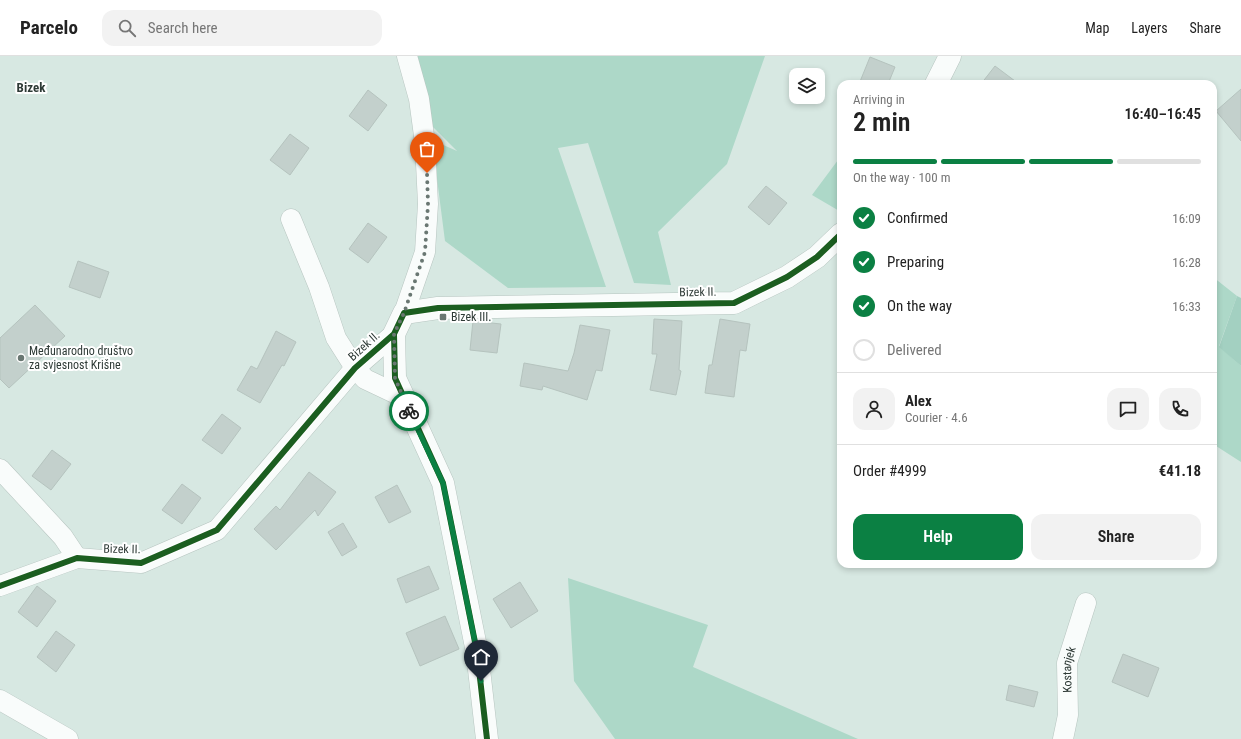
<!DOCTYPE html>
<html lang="en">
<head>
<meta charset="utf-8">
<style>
	:root { --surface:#fff; --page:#f2f2f2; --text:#222; --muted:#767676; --line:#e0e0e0; --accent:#0b8043 }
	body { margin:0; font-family:"Roboto Condensed",sans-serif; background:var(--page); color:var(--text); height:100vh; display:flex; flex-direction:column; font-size:15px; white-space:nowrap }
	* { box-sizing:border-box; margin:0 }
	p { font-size:13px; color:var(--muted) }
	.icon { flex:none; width:22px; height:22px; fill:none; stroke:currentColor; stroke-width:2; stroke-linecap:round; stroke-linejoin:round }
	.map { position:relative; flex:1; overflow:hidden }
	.details { position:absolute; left:837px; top:24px; width:380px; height:488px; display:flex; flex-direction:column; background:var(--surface); border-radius:12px; box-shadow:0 2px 6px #0003 }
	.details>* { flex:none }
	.fabs { position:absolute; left:789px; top:12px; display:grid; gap:8px }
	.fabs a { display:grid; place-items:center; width:36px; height:36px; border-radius:8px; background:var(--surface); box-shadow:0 2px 6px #0003; font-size:20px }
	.pin { position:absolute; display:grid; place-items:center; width:34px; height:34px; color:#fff; margin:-41px -17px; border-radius:50% 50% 50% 0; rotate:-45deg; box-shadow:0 0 4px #0007 }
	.pin .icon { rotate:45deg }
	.courier { position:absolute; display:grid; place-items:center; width:40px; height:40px; margin:-20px; border:3px solid #0b8043; border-radius:50%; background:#fff; color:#222; box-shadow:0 1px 5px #0007 }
	.overview em { font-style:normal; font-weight:600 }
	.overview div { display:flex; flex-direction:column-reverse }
	.overview { display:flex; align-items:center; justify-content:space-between; height:68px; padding:0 16px }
	h1 { font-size:26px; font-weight:600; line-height:30px }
	.bar { display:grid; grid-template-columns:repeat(4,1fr); gap:6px 4px; align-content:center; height:48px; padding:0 16px }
	.bar i { height:5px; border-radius:3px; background:var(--line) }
	.bar .selected { background:var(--accent) }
	.bar p { grid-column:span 4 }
	.line { display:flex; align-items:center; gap:10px; padding:0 16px; border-top:1px solid var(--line) }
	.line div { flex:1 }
	.round { display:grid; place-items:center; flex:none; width:42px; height:42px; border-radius:12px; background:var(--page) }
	ol { padding:0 16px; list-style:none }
	li { display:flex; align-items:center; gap:12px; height:44px }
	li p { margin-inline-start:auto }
	li .icon { padding:4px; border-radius:50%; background:var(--accent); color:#fff; stroke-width:4 }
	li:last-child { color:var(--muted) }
	li i { width:22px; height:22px; border:2px solid var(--line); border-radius:50% }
	.button { display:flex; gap:8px; margin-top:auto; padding:8px 16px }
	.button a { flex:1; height:46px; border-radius:12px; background:var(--accent); color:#fff; font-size:16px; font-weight:600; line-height:46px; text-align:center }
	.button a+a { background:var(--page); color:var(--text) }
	header { display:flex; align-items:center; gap:24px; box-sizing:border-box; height:56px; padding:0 20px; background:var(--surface); border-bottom:1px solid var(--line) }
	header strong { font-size:19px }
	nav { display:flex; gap:22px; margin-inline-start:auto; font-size:14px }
	.search { width:280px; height:36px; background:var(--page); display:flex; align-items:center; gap:10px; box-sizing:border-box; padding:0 14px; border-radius:12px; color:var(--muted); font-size:15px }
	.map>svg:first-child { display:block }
	.green { fill:#add8c8 }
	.forest { fill:#a3d0c1 }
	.building { fill:#c3d0cc; stroke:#b5c3be }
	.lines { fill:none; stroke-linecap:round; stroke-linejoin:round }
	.minor-casing { stroke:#b7c5c0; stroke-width:21 }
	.tertiary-casing { stroke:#b7c5c0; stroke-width:23 }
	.minor { stroke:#f9fcfb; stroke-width:20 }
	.tertiary { stroke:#f9fcfb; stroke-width:22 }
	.cycleway-casing { stroke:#fff; stroke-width:8 }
	.cycleway { stroke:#1b5e20; stroke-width:6 }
	.done { stroke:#697772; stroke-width:4; stroke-dasharray:0 7.2 }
	.route { stroke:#0b8043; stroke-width:5 }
	.poi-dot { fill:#697772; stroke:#fff; stroke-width:1.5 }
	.labels { text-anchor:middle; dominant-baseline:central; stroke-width:4; stroke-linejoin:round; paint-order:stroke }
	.street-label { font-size:12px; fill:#2e3a36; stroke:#fff }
	.poi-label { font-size:12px; fill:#2e3a36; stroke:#fff; text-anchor:start }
	.neighbourhood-label { font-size:13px; font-weight:bold; fill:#2e3a36; stroke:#fff }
</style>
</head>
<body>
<header>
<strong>Parcelo</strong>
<div class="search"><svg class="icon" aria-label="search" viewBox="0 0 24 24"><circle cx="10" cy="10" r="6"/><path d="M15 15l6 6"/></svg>Search here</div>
<nav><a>Map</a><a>Layers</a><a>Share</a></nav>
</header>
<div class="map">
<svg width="1241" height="683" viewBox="0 0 1241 683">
	<rect width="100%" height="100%" fill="#d7e8e2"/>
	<!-- green -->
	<path class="green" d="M403,0H765L727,108L658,176L671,229L634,227L588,87L558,92L606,231L508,232L445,185L432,84L457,95L418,56Z
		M841,100V156L812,139Z
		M1213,221L1237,240L1219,290L1241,310V406L1213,388Z
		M568,522L708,569L693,611L858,683H615L574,625Z"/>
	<!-- forest -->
	<path class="forest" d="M1237,240L1241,242V310L1219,291Z"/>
	<!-- building -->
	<path class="building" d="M870,1L895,11L888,28H859Z
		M995,10L1019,28H981Z
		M1241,33V85L1216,55Z
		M368,34L387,49L368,75L349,60Z
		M290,78L309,92L290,119L270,104Z
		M766,130L787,147L769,169L748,151Z
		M368,167L387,181L368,207L349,193Z
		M78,205L109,216L100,242L69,231Z
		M35,249L65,280L9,332L0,323V282Z
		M654,263L682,265L679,314L681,315L676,339L650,334L657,298H652Z
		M720,263L750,268L746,295L740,294L734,341L705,337L709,309H712Z
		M473,265L501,268L497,297L470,294Z
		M580,269L610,274L602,315L596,314L587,344L543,330L542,334L520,330L524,307L568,315L574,297Z
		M276,275L296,286L284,310L282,309L260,347L237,334L251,310L257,313Z
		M222,358L241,372L222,398L202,384Z
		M52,394L71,408L51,434L32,420Z
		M309,416L336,436L318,460L315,454L276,494L254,473L276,450L280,454Z
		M182,428L201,442L182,468L162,454Z
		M397,429L411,456L389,467L375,441Z
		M343,467L357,491L342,500L328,476Z
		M429,510L439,533L406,547L397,523Z
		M520,526L538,555L511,572L493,543Z
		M37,530L56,545L37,571L18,556Z
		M445,560L459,593L420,610L406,577Z
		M56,575L75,589L56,616L37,601Z
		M1123,598L1159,612L1148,641L1112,626Z
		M1009,629L1038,636L1034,651L1006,644Z"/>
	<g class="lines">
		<!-- minor casing -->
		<g class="minor-casing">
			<g id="minor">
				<path d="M291,163L319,231L336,282L355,312L365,323L403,341"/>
				<path d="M404,257L425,196L428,148L425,87L419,43L407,0"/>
				<path d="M0,413L63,481L77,502"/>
				<path d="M0,530L77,502L141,507L217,474L355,312L394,278"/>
				<path d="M0,644L68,683"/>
				<path id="s1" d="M1063,683L1068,659L1067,607L1086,547"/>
			</g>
		</g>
		<!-- tertiary casing -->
		<g class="tertiary-casing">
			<path id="tertiary" d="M936,28L950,0
				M487,683L477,596L443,427L395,322L394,278L404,257L438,252L734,247L787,221L817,201L841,178"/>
		</g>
		<!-- minor -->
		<use href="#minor" class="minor"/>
		<!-- tertiary -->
		<use href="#tertiary" class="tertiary"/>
		<!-- cycleway casing -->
		<g class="cycleway-casing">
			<path id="cycleway" d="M394,278L395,322L443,427L477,596L487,683
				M0,530L77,502L141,507L217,474L355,312L394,278L404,257L438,252L734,247L787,221L817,201L841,178"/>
		</g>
		<!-- cycleway -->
		<use href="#cycleway" class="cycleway"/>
	</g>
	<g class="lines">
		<!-- done -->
		<path class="done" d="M409,355L395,322L394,278L404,257L425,196L428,148L427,117"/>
		<!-- route -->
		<path class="route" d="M409,355L443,427L477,596L481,625"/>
	</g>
	<!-- markers -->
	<g class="poi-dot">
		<rect x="439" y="257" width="8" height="8" rx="2"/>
		<circle cx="21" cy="302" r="4"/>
	</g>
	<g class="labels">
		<!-- street labels -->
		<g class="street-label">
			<text transform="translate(698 236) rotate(-1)">Bizek II.</text>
			<text transform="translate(364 290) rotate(-42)">Bizek II.</text>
			<text transform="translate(122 493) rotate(1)">Bizek II.</text>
			<text stroke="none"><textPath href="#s1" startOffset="70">Kostanjek</textPath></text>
		</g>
		<!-- poi labels -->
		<g class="poi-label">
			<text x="451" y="261">Bizek III.</text>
			<text x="29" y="295">Međunarodno društvo<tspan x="29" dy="14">za svjesnost Krišne</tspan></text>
		</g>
		<!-- neighbourhood labels -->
		<g class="neighbourhood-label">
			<text x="31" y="31">Bizek</text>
		</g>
	</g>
</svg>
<div class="fabs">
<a><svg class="icon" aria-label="layers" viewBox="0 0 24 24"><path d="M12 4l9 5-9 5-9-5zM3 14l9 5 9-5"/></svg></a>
</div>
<div class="pin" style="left:427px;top:117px;background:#ea580c"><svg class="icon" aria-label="bag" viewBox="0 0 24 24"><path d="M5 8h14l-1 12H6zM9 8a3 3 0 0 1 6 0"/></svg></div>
<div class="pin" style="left:481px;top:625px;background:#1f2937"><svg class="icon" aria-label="home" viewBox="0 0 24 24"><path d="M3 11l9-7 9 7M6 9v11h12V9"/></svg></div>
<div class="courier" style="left:409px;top:355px"><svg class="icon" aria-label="bike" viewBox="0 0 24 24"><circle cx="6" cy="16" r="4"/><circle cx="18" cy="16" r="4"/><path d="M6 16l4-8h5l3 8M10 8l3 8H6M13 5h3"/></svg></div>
<section class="details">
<div class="overview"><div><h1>2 min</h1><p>Arriving in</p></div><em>16:40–16:45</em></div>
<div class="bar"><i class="selected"></i><i class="selected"></i><i class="selected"></i><i></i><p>On the way · 100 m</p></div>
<ol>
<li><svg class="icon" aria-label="check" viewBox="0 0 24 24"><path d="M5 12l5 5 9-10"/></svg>Confirmed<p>16:09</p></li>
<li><svg class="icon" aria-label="check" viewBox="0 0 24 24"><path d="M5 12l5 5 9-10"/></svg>Preparing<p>16:28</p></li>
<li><svg class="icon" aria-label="check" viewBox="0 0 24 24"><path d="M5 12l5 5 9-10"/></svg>On the way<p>16:33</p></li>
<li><i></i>Delivered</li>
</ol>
<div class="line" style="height:72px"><a class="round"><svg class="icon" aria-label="person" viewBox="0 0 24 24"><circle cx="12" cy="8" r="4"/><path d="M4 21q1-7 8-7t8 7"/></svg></a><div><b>Alex</b><p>Courier · 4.6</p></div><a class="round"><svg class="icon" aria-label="chat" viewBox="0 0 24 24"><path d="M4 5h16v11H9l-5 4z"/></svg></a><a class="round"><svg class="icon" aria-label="phone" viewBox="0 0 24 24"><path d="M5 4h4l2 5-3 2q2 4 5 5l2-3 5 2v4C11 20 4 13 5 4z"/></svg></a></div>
<div class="line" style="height:52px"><div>Order #4999</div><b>€41.18</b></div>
<div class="button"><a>Help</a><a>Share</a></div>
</section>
</div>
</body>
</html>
